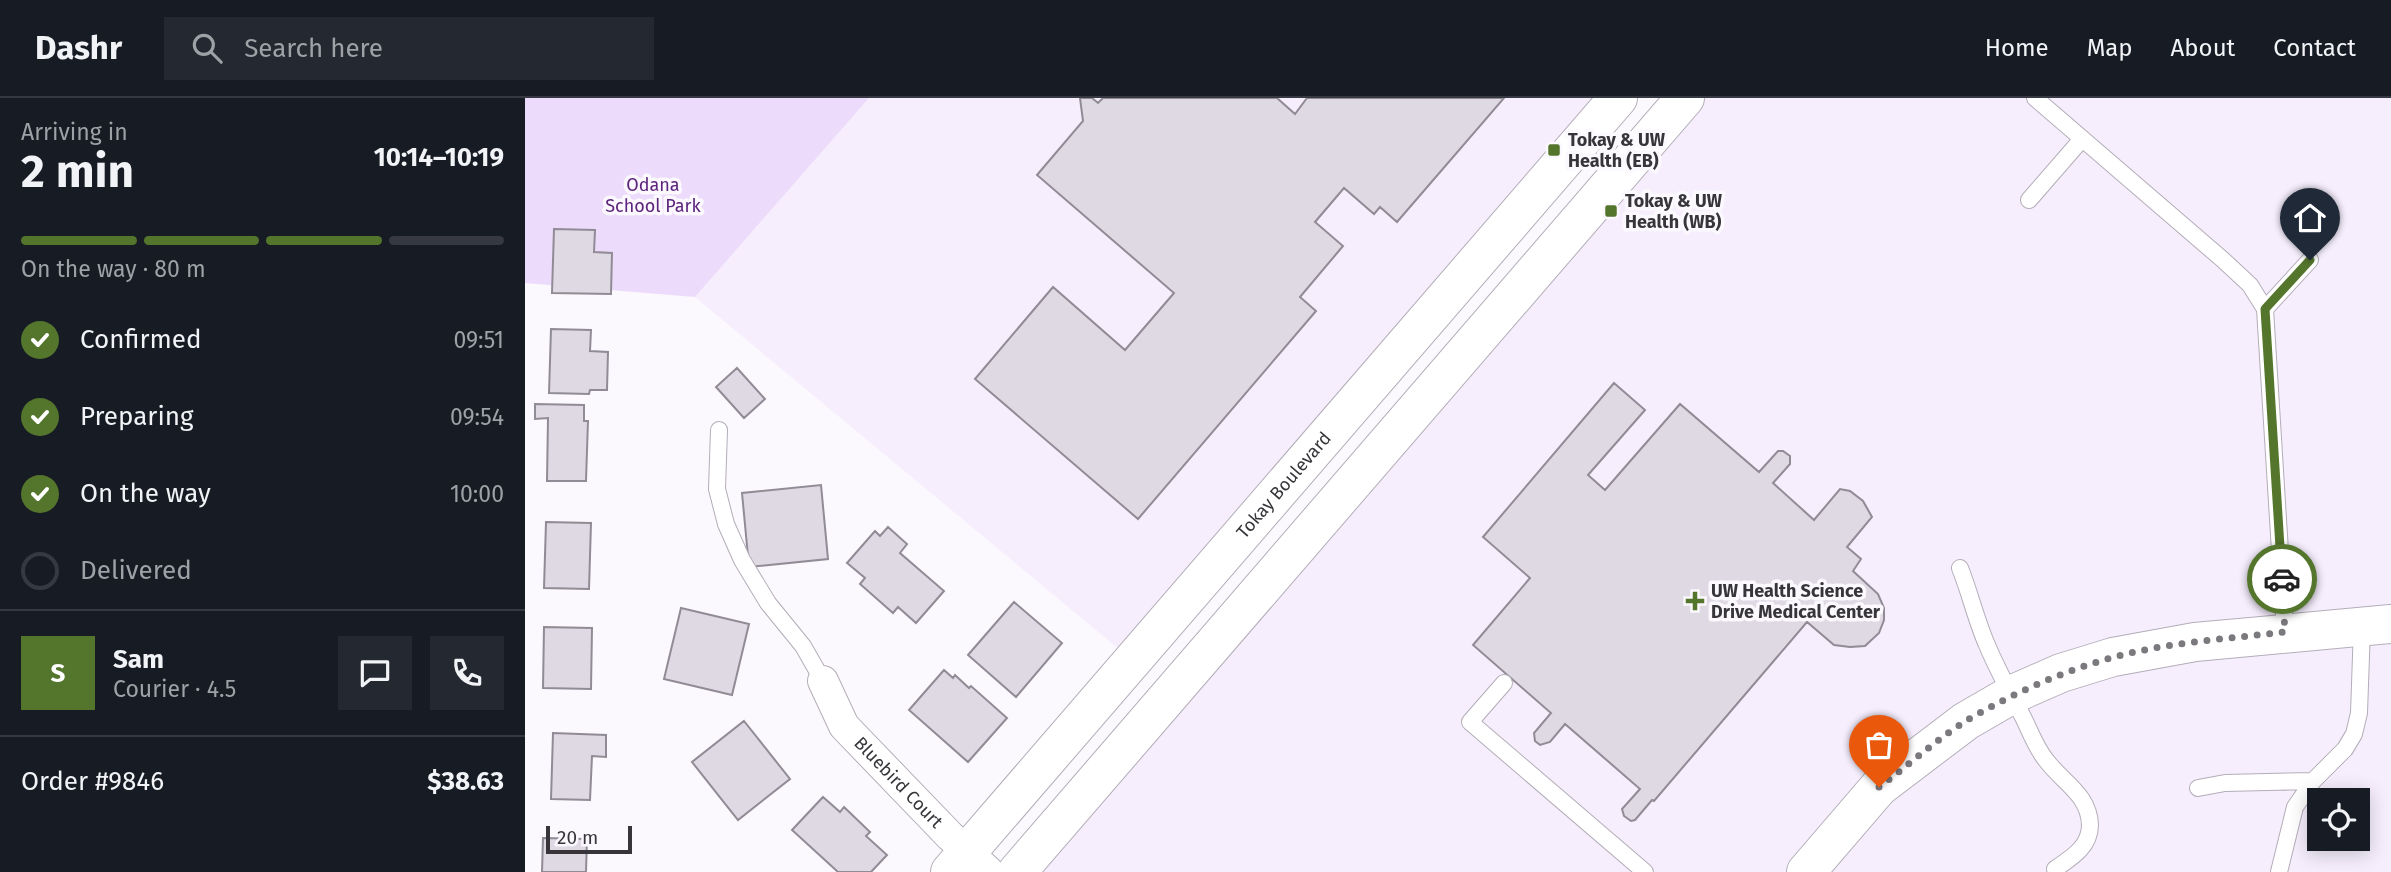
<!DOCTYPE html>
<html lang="en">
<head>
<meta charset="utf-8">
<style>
	:root { --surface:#171b24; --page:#242831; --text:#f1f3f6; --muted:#9ea1a6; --line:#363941; --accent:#54752c }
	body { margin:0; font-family:"Fira Sans",sans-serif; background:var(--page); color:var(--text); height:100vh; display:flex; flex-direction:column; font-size:26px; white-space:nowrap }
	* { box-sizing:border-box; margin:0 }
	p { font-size:23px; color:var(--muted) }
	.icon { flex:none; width:38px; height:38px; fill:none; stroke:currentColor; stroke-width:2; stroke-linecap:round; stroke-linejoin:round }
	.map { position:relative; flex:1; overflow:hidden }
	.details { display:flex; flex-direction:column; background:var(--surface); width:525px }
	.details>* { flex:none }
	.fabs { position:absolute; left:1782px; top:690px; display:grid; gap:14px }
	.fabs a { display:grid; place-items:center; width:63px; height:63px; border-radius:0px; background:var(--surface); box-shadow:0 4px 18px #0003; font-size:35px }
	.scale { position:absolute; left:21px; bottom:18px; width:86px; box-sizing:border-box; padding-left:7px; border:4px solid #373539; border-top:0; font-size:19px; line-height:24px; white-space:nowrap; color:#373539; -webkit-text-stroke:5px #fbf8fe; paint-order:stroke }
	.pin { position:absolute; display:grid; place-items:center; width:60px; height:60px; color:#fff; margin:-72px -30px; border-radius:50% 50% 50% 0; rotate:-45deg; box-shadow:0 0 7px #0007 }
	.pin .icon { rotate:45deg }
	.courier { position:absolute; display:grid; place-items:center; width:70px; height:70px; margin:-35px; border:5px solid #54752c; border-radius:50%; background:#fff; color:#222; box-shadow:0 2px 9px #0007 }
	.head em { font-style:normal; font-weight:700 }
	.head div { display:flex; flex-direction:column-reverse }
	.head { display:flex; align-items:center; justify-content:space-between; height:119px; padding:0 21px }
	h1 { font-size:46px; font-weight:700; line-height:52px }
	.bar { display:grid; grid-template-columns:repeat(4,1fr); gap:10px 7px; align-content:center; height:84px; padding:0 21px }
	.bar i { height:9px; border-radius:5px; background:var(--line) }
	.bar .on { background:var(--accent) }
	.bar p { grid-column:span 4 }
	.line { display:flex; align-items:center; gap:18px; padding:0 21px; border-top:2px solid var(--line) }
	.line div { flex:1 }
	.round { display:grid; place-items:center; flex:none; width:74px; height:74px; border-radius:0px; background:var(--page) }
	ol { padding:0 21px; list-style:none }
	li { display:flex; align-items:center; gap:21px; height:77px }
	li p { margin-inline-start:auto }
	li .icon { padding:7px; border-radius:50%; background:var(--accent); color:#fff; stroke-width:4 }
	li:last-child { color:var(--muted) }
	li i { width:38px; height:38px; border:4px solid var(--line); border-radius:50% }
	header { display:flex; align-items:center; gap:42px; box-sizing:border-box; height:98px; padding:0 35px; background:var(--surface); border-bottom:2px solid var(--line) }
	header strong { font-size:33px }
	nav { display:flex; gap:38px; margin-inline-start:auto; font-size:24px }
	.search { width:490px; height:63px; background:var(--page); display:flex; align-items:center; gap:18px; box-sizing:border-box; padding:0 24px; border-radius:0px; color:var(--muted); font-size:26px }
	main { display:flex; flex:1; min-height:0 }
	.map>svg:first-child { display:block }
	.built { fill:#f6eefd; fill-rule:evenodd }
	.green { fill:#ecdbfa }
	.building { fill:#dfd9e4; stroke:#918b96; stroke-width:2 }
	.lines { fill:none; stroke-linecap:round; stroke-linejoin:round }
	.lane-casing { stroke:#b3adb8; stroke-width:18 }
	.street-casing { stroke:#b3adb8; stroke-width:32 }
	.secondary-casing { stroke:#b3adb8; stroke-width:40 }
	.lane { stroke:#fff; stroke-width:16 }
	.street { stroke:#fff; stroke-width:30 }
	.secondary { stroke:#fff; stroke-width:38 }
	.done { stroke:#7c797e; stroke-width:7; stroke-dasharray:0 12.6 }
	.route { stroke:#54752c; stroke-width:9 }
	.poi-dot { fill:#54752c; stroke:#fbf8fe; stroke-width:2.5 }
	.labels { text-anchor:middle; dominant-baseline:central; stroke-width:7; stroke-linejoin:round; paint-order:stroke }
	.poi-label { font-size:18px; font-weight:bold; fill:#373539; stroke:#fbf8fe; text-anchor:start }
	.park-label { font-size:18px; fill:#5c247d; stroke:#fbf8fe }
	.street-label { font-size:18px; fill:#373539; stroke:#fbf8fe }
</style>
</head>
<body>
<header>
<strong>Dashr</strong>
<div class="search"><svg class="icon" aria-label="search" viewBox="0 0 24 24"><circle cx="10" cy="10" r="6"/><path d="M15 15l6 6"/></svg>Search here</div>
<nav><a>Home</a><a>Map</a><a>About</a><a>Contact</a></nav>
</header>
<main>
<section class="details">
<div class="head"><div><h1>2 min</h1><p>Arriving in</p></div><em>10:14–10:19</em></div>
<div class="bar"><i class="on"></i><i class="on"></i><i class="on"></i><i></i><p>On the way · 80 m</p></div>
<ol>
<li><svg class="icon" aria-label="check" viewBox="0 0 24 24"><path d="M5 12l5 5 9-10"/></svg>Confirmed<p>09:51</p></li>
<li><svg class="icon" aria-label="check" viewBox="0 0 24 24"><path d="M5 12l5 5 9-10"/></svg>Preparing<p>09:54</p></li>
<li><svg class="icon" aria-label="check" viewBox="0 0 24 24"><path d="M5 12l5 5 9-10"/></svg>On the way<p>10:00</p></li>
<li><i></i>Delivered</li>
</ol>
<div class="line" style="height:126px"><b class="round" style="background:var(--accent);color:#fff">S</b><div><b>Sam</b><p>Courier · 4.5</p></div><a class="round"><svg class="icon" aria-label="chat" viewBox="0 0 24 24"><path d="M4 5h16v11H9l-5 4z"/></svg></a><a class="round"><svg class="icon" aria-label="phone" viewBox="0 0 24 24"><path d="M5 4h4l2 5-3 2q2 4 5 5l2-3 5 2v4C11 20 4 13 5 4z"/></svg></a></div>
<div class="line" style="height:91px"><div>Order #9846</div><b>$38.63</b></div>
</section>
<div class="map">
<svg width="1866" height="774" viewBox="0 0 1866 774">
	<rect width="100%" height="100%" fill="#fbf8fe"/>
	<!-- built -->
	<path class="built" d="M344,0H1093L607,562L170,199Z
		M1160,0H1866V774H492ZM1794,702H1832V740H1794Z"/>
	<!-- green -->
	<path class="green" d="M0,0H344L170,199L0,185Z"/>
	<!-- building -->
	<path class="building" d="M555,0H567L573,5L578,0H752L770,16L782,0H979L872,124L855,109L849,116L819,90L790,124L818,148L775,199L791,213L613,421L450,281L528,189L600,252L649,195L512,77L558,23Z
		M29,131L70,132L69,154L87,155L86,196L27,195Z
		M26,231L66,232L65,253L83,254L82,292H65L64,296L24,295Z
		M212,270L240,301L219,320L191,289Z
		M1089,285L1120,312L1063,377L1080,392L1155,306L1234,374L1253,353H1258L1265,358V366L1248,385L1289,422L1315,391L1325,393L1338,403L1347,419L1322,449L1336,461L1328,473L1353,496L1359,510V522L1354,535L1340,548L1325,549L1309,547L1282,524L1129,703L1127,702L1110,722L1106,723L1099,718L1097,711L1115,691L1040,626L1025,644L1015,647L1010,643L1009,635L1026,615L948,547L1005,480L958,439Z
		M10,306L59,307V323H63L61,383H22L23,320L10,321Z
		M296,387L303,461L224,469L217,395Z
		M21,424L66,425L64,491L19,490Z
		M363,429L382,446L375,455L419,493L391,525L373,509L368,515L335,486L340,480L322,465L350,433L355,438Z
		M489,504L537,545L491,599L443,557Z
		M156,510L224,526L207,597L139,581Z
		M19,529L67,530L66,591L18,590Z
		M419,572L428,580L430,577L444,590L446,588L482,620L443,664L384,612Z
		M219,623L265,681L213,722L167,664Z
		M28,635L81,637V659L67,658L65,702L26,701Z
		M298,699L315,714L319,709L345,734L341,738L362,757L346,774H313L267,732Z
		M18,740L62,741L61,774H17Z"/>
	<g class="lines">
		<!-- lane casing -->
		<g class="lane-casing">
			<path id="lane" d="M1510,0L1697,161L1725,187L1740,211L1760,534
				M1504,102L1557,41
				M1740,211L1785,162
				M194,332L192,391L201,426L217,462L243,505L278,548L298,583
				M1435,470C1445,495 1451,522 1462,547C1472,571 1485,595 1498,619C1505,633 1511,650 1521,662C1537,684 1564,696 1565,727C1565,749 1546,760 1530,771
				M979,585L945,624L1120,774
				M1673,690L1700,685L1788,683
				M1754,774L1770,709L1788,683L1820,651L1829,636L1834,615L1837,529"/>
		</g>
		<!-- street casing -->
		<g class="street-casing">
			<g id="street">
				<path id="s1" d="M298,583L319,628L425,738L464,774"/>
			</g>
		</g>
		<!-- secondary casing -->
		<g class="secondary-casing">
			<g id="secondary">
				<path id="s2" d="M425,774L1093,0"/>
				<path d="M492,774L1160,0"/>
				<path d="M1281,774L1354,689L1441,623L1486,597L1536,575L1588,559L1670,544L1866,526"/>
			</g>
		</g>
		<!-- lane -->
		<use href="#lane" class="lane"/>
		<!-- street -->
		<use href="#street" class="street"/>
		<!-- secondary -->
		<use href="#secondary" class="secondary"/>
	</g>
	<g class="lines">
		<!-- done -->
		<path class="done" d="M1354,689C1384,667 1413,640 1444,621C1489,595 1536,574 1586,560C1642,544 1702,541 1760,534L1757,481"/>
		<!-- route -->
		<path class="route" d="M1757,481L1740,211L1785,162"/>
	</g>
	<!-- markers -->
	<g class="poi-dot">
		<rect x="1022" y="45" width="14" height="14" rx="3.5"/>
		<rect x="1079" y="106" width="14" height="14" rx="3.5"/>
		<path d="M1166.5 492.5h7v7h7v7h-7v7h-7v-7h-7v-7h7z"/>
	</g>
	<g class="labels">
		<!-- poi labels -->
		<g class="poi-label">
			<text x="1043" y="42">Tokay &amp; UW<tspan x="1043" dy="21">Health (EB)</tspan></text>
			<text x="1100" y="103">Tokay &amp; UW<tspan x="1100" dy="21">Health (WB)</tspan></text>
			<text x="1186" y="493">UW Health Science<tspan x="1186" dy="21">Drive Medical Center</tspan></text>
		</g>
		<!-- park labels -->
		<g class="park-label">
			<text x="128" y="87">Odana<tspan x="128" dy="21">School Park</tspan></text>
		</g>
		<!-- street labels -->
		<g class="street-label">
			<text stroke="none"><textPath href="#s2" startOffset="511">Tokay Boulevard</textPath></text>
			<text stroke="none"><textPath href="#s1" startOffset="128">Bluebird Court</textPath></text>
		</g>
	</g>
</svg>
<div class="fabs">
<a><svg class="icon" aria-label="locate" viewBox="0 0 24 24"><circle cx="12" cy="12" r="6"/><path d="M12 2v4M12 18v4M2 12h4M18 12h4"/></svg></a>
</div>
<div class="scale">20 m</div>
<div class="pin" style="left:1354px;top:689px;background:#ea580c"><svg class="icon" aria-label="bag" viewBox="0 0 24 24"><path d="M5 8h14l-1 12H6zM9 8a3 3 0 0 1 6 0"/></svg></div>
<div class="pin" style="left:1785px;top:162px;background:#1f2937"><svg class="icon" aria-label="home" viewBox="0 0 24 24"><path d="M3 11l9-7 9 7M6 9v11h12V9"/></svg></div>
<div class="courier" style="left:1757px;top:481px"><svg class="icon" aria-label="car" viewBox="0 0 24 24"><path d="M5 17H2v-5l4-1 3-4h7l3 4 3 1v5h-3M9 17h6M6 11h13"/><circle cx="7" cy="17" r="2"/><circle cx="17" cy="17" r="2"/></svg></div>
</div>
</main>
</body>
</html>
